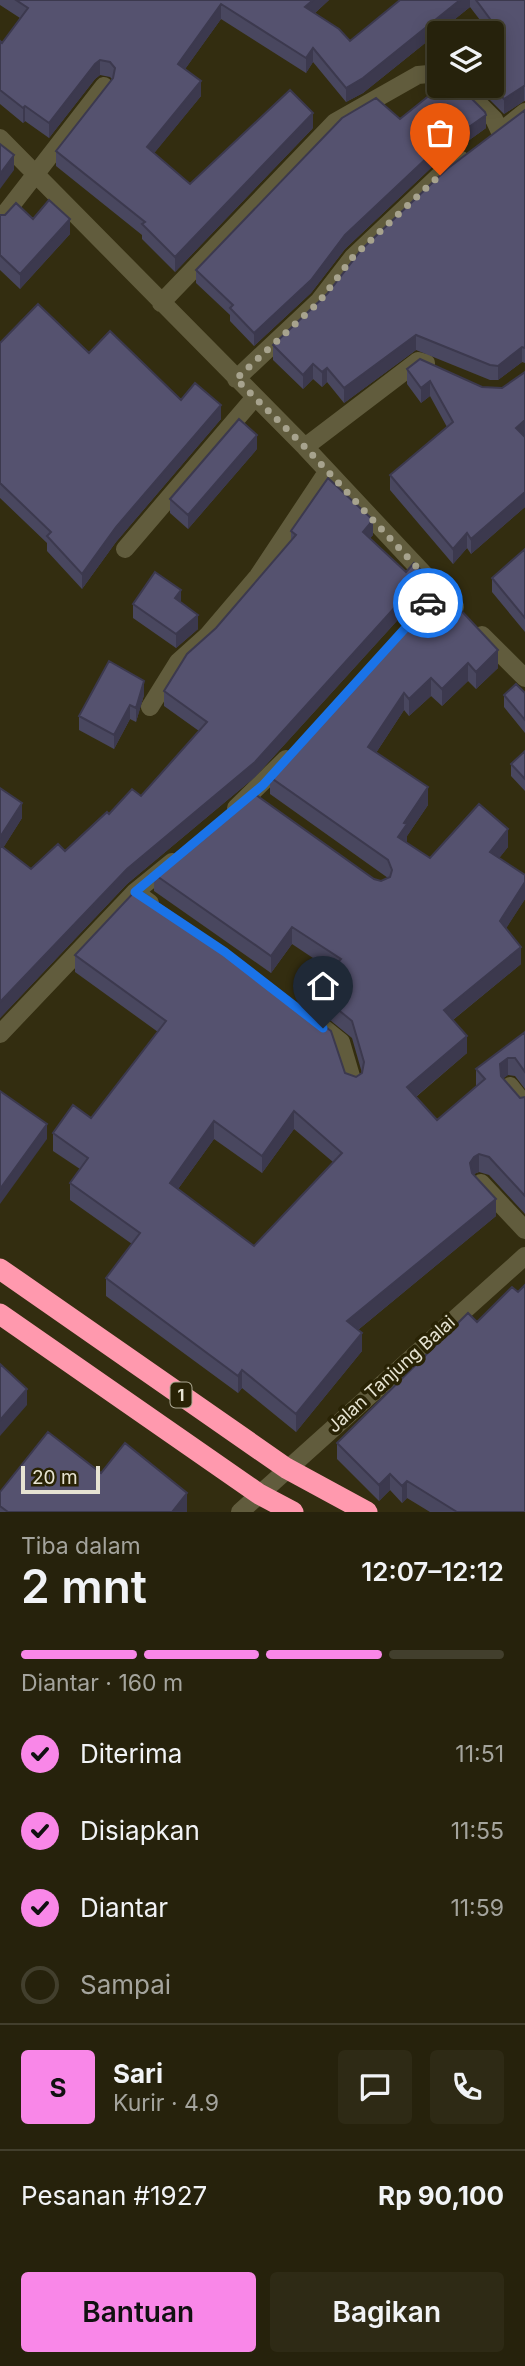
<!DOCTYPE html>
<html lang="id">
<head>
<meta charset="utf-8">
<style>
	:root { --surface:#26220c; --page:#2e2a15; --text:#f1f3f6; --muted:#a4a49d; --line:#423f2d; --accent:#f987e8 }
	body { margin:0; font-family:Inter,sans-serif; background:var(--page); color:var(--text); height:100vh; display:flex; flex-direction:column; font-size:26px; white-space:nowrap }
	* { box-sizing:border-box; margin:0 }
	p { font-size:23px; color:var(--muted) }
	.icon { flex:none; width:38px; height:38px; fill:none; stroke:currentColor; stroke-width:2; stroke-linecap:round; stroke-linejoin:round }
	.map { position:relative; height:1512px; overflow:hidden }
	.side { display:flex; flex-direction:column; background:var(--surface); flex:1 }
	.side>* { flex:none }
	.buttons { position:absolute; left:427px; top:21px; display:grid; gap:14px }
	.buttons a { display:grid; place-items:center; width:77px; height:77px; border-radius:7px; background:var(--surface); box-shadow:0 4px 18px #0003,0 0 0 2px var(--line); font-size:35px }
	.scale { position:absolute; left:21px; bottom:18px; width:79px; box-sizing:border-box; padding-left:7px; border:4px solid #e6e3d2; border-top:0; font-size:19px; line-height:24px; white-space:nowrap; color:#e6e3d2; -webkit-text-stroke:5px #292305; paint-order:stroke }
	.pin { position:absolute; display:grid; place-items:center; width:60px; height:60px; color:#fff; margin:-72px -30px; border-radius:50% 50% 50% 0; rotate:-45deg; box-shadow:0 0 7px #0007 }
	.pin .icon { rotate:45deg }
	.courier { position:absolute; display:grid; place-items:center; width:70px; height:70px; margin:-35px; border:5px solid #1a73e8; border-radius:50%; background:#fff; color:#222; box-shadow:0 2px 9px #0007 }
	.head em { font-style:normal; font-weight:600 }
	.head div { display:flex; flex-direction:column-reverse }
	.head { display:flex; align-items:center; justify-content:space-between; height:119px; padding:0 21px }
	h1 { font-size:46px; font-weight:600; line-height:52px }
	.bar { display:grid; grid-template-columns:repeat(4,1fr); gap:10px 7px; align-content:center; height:84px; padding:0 21px }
	.bar i { height:9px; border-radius:5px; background:var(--line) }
	.bar .selected { background:var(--accent) }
	.bar p { grid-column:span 4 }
	.line { display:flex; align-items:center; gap:18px; padding:0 21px; border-top:2px solid var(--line) }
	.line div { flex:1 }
	.round { display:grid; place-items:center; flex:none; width:74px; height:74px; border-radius:7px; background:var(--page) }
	ol { padding:0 21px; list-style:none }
	li { display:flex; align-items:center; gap:21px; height:77px }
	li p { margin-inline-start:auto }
	li .icon { padding:7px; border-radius:50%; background:var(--accent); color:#111; stroke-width:4 }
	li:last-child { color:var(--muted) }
	li i { width:38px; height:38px; border:4px solid var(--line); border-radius:50% }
	.cta { display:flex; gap:14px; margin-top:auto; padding:14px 21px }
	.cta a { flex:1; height:80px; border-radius:7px; background:var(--accent); color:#111; font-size:28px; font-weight:600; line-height:80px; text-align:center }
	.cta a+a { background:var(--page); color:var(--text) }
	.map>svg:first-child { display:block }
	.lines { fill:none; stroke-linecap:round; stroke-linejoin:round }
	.minor { stroke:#615c3d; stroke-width:18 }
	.highway { stroke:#ff99ae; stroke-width:21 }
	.wall { fill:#49475f; fill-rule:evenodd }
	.shaded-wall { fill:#3c394e }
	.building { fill:#55526f; stroke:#3c394e; stroke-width:2; fill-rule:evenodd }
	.done { stroke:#a7a38e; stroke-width:7; stroke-dasharray:0 12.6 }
	.route { stroke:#1a73e8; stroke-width:9 }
	.labels { text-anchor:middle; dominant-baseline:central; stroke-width:7; stroke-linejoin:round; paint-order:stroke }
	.shield { fill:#292305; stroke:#ada994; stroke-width:2 }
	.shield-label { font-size:16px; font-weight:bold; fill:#e6e3d2 }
	.street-label { font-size:18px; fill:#e6e3d2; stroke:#292305 }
</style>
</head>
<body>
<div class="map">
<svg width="525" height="1512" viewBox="0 0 525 1512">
	<rect width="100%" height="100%" fill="#332d10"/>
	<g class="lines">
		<!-- minor -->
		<path class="minor" d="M461,86L494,119L500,132L525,112
			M0,138L305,447L455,607
			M0,220L104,86
			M161,303L335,122L418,75L439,73
			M236,379L319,301L353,257L440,175L461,160
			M305,447L418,361L426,363
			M125,549L255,397
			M482,635L525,678
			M150,707L178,662L207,636L258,576L327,472
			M236,808L286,759
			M150,903L135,892L172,862
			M315,1021L341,1042L353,1083
			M0,1034L135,892
			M510,1086L525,1105
			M481,1183L525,1230
			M240,1512L525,1256"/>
		<!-- highway -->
		<path class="highway" d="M0,1269L286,1468L367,1512
			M0,1314L259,1494L293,1512"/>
	</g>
	<!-- wall -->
	<path class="wall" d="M0,0H329L315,13L350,41L400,0H525V101H524L504,114L476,86H492L490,33L470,7L363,93L346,102L313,62L306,73L221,19L185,69L201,96L154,153L190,184L313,128L175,272L142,239V235L56,166V151L112,79L110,77L100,75L95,79L49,138L25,121L23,123L0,104V41L2,43L20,18L0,5Z
		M525,110V363L522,362L498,380H490L416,350L344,403L327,382L322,387L313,379L303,389L273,360V345Z
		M400,119L486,128L432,167L345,249L311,293L254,346L230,321V315L196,283V270Z
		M0,215L33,219L70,234L20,289L0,270Z
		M0,343L89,353L221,419L116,542L82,589L47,551V543L0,498Z
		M407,369L482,387L502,388L525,372V435L524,436L525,438V507L471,554L467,548L453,564L390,490V475L447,427L430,396L421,403L407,384Z
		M257,449L188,529L170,513V499Z
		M291,531L373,535L370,538L425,590L255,777L127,884L0,1018V788L22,818L3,848L31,869L65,851L109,814L141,796L199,731L164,706V691L216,628L291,541Z
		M525,549V632L492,592V578Z
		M441,589L498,668L476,689L468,681L442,706L431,696L409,716L404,710L376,753L428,805L407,836L406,842L430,858L508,847L499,858L525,875V899L506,928L521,964L453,1020L467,1053L416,1097L437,1120L476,1087V1069L525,1032V1089L515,1076L508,1075L503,1078L520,1098L525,1097V1214L489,1175L479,1172L474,1174L496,1216L358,1330L362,1351L296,1432L242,1388L238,1393L106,1296V1278L132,1244L70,1200V1183L80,1169L53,1151V1133L91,1118L158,1032L75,972V955L345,1073L356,1077L362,1073L352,1038L314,1007V990L331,970L292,944L271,973L154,891V874L374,879L381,881L388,878L270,794V777ZM294,1129L333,1162L254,1246L178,1189L214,1139L262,1173Z
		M181,602L198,629L176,648L133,618V604Z
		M525,693V733L504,707V695Z
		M144,695L136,722L130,719L114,749L79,730V716Z
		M525,751V791L511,776V764Z
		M337,1443L525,1512H430L407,1498L402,1503L390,1490L379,1501L337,1459Z
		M101,1473L187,1512H0V1492Z"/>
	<!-- shaded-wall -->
	<path class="shaded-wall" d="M313,0H329L305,22V7Z
		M460,0H470V7L363,93L346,102V88Z
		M221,4V19L178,79V64Z
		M313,48V62L306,73V58Z
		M100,60V75L95,79L49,138V123L95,64Z
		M201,81V96L147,162V147Z
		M524,86V101L504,114V99Z
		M25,106V121L23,123V108Z
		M313,113V128L175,272V257Z
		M486,115V128L432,167L345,249L311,293L254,346V333L345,235L432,153Z
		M14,155V170L0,189V174Z
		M70,219V234L20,289V274Z
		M416,335V350L344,403V388Z
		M522,347V362L498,380V366Z
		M313,364V379L303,389V375Z
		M327,368V382L322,387V372Z
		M430,381V396L421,403V388Z
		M221,405V419L116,542L82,589V574L116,527Z
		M525,420V435L516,442V428Z
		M257,435V449L188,529V515Z
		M525,492V507L471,554V539Z
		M373,520V535L363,547V532Z
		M467,533V548L453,564V549Z
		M425,574V590L255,777L127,884L0,1018V1002L127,869Z
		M181,590V604L175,598Z
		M198,615V629L176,648V634Z
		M498,650V668L476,689V672Z
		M468,663V681L442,706V689Z
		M431,678V696L409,716V699Z
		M144,681V695L136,722V708Z
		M404,693V710L368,765V747Z
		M130,705V719L114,749V735Z
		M428,787V805L407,836V842L398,855V837L404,823Z
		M22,803V818L0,853V837Z
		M508,829V847L490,870V852Z
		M525,882V899L500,938V921Z
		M292,927V944L271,973V956Z
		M521,947V964L444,1027V1010Z
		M467,1036V1053L407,1104V1087Z
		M508,1058V1075L500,1081V1064Z
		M294,1111V1129L262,1173V1156Z
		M214,1121V1139L170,1200V1183Z
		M47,1124V1139L0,1204V1189Z
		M479,1154V1172L474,1174L470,1180V1163L474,1157Z
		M496,1199V1216L347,1339V1321Z
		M362,1333V1351L296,1432V1414Z
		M242,1370V1388L238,1393V1376Z
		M27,1389V1405L0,1436V1420Z
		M390,1474V1490L379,1501V1485Z
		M407,1481V1498L402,1503V1486Z
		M187,1493V1512H172Z"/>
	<!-- building -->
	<path class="building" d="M16,0H313L305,7L339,29L350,41L400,0H460L363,78L346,88L313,48L306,58L221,4L178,64L201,81L147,147L190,184L290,90L313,113L175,257L142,224L145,222L56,151L113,78L115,68L110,62L100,60L95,64L49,123L25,106L23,108L0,90V41L2,43L28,8Z
		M476,0H525V86H524L504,99L491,86L492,33H489L496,27Z
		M441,86H459L485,112L486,115L432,153L345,235L311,280L254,333L230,308L233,305L196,270L342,118L376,98L400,119Z
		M525,110V348L522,347L498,366L490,365L416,335L344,388L327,368L322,372L313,364L303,375L273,345L327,294L361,250L447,169Z
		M0,144L14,155L0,174Z
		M49,200L70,219L20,274L0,255V215H5L16,203L33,219Z
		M38,304L89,353L110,331L181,400L195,383L221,405L116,527L82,574L47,536L51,532L0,483V343Z
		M420,359L482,387L502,388L525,372V420L516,428L525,437V492L471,539L467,533L453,549L390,475L453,422L430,381L421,388L407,369Z
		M239,419L257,435L188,515L170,499Z
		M328,478L373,520L363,532L406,572L414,563L425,574L255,762L127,869L0,1002V845L31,869L58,844L65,851L107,812L109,814L132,789L141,796L207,722L164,691L187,654L216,628L296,535L291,531Z
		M525,549V618L492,578Z
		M155,572L181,590L175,598L198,615L176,634L133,604Z
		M441,589L498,650L476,672L468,663L442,689L431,678L409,699L404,693L368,747L428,787L404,823L407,824L398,837L430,858L479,804L508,829L490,852L525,875V882L500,921L521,947L444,1010L467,1036L407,1087L437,1120L485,1079L476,1069L525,1032V1072L515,1058H508L500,1064L501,1076L520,1098L525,1097V1196L489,1157L479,1154L474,1157L470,1163L472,1173L496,1199L347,1321L362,1333L296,1414L242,1370L238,1376L106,1278L140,1233L70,1183L88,1158L53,1133L73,1105L91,1118L166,1021L75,955L137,889L218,944L331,1031L345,1073L356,1077L362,1073L364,1062L352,1021L314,990L341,959L292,927L271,956L154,874L252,792L374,879L381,881L390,877L392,870L388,860L270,777ZM294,1111L342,1153L254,1246L170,1183L214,1121L262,1156Z
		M109,661L144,681L136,708L130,705L114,735L79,716Z
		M516,684L525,693V720L504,695Z
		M525,751V779L511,764Z
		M0,788L22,803L0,837Z
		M0,1091L47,1124L0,1189Z
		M525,1285V1512H457L407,1481L402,1486L390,1474L379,1485L337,1443L468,1313L477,1322L512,1287L518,1292Z
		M0,1364L27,1389L0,1420Z
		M48,1432L101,1473L125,1443L187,1493L172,1512H8L0,1506V1492Z"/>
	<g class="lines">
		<!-- done -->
		<path class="done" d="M428,603L439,591L305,447L236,379L319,302L353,257L440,175"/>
		<!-- route -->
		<path class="route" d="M323,1028L225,952L135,892L263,785L428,603"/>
	</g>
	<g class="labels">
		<!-- shield labels -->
		<rect class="shield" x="170.5" y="1382.5" width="21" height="25" rx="5"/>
		<g class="shield-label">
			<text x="181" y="1395">1</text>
		</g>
		<!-- street labels -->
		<g class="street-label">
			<text transform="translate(391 1374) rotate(-42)">Jalan Tanjung Balai</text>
		</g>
	</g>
</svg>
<div class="buttons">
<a><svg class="icon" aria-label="layers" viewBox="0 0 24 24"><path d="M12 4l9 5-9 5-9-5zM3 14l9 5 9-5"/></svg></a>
</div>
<div class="scale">20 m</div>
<div class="pin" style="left:440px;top:175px;background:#ea580c"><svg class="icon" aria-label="bag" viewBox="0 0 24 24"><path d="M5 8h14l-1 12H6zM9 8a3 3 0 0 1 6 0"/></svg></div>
<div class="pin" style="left:323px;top:1028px;background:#1f2937"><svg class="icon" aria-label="home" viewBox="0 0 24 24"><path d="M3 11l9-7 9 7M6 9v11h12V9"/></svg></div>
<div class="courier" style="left:428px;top:603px"><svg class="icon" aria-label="car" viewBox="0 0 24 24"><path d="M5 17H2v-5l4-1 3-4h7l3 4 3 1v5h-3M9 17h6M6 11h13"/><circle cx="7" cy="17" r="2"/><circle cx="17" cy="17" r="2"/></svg></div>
</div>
<section class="side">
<div class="head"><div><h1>2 mnt</h1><p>Tiba dalam</p></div><em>12:07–12:12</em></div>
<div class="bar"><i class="selected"></i><i class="selected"></i><i class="selected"></i><i></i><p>Diantar · 160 m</p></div>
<ol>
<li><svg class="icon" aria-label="check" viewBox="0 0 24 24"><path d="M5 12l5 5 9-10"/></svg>Diterima<p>11:51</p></li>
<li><svg class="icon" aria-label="check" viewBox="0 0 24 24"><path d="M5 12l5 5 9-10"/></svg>Disiapkan<p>11:55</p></li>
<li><svg class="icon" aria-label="check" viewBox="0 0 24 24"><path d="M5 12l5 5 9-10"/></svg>Diantar<p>11:59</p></li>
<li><i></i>Sampai</li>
</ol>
<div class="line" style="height:126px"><b class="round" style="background:var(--accent);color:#111">S</b><div><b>Sari</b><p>Kurir · 4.9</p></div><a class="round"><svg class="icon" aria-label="chat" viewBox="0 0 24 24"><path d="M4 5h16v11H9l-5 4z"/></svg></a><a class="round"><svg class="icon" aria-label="phone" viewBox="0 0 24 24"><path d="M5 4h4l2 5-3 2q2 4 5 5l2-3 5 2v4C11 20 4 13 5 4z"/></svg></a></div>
<div class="line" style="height:91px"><div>Pesanan #1927</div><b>Rp 90,100</b></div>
<div class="cta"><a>Bantuan</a><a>Bagikan</a></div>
</section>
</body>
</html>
